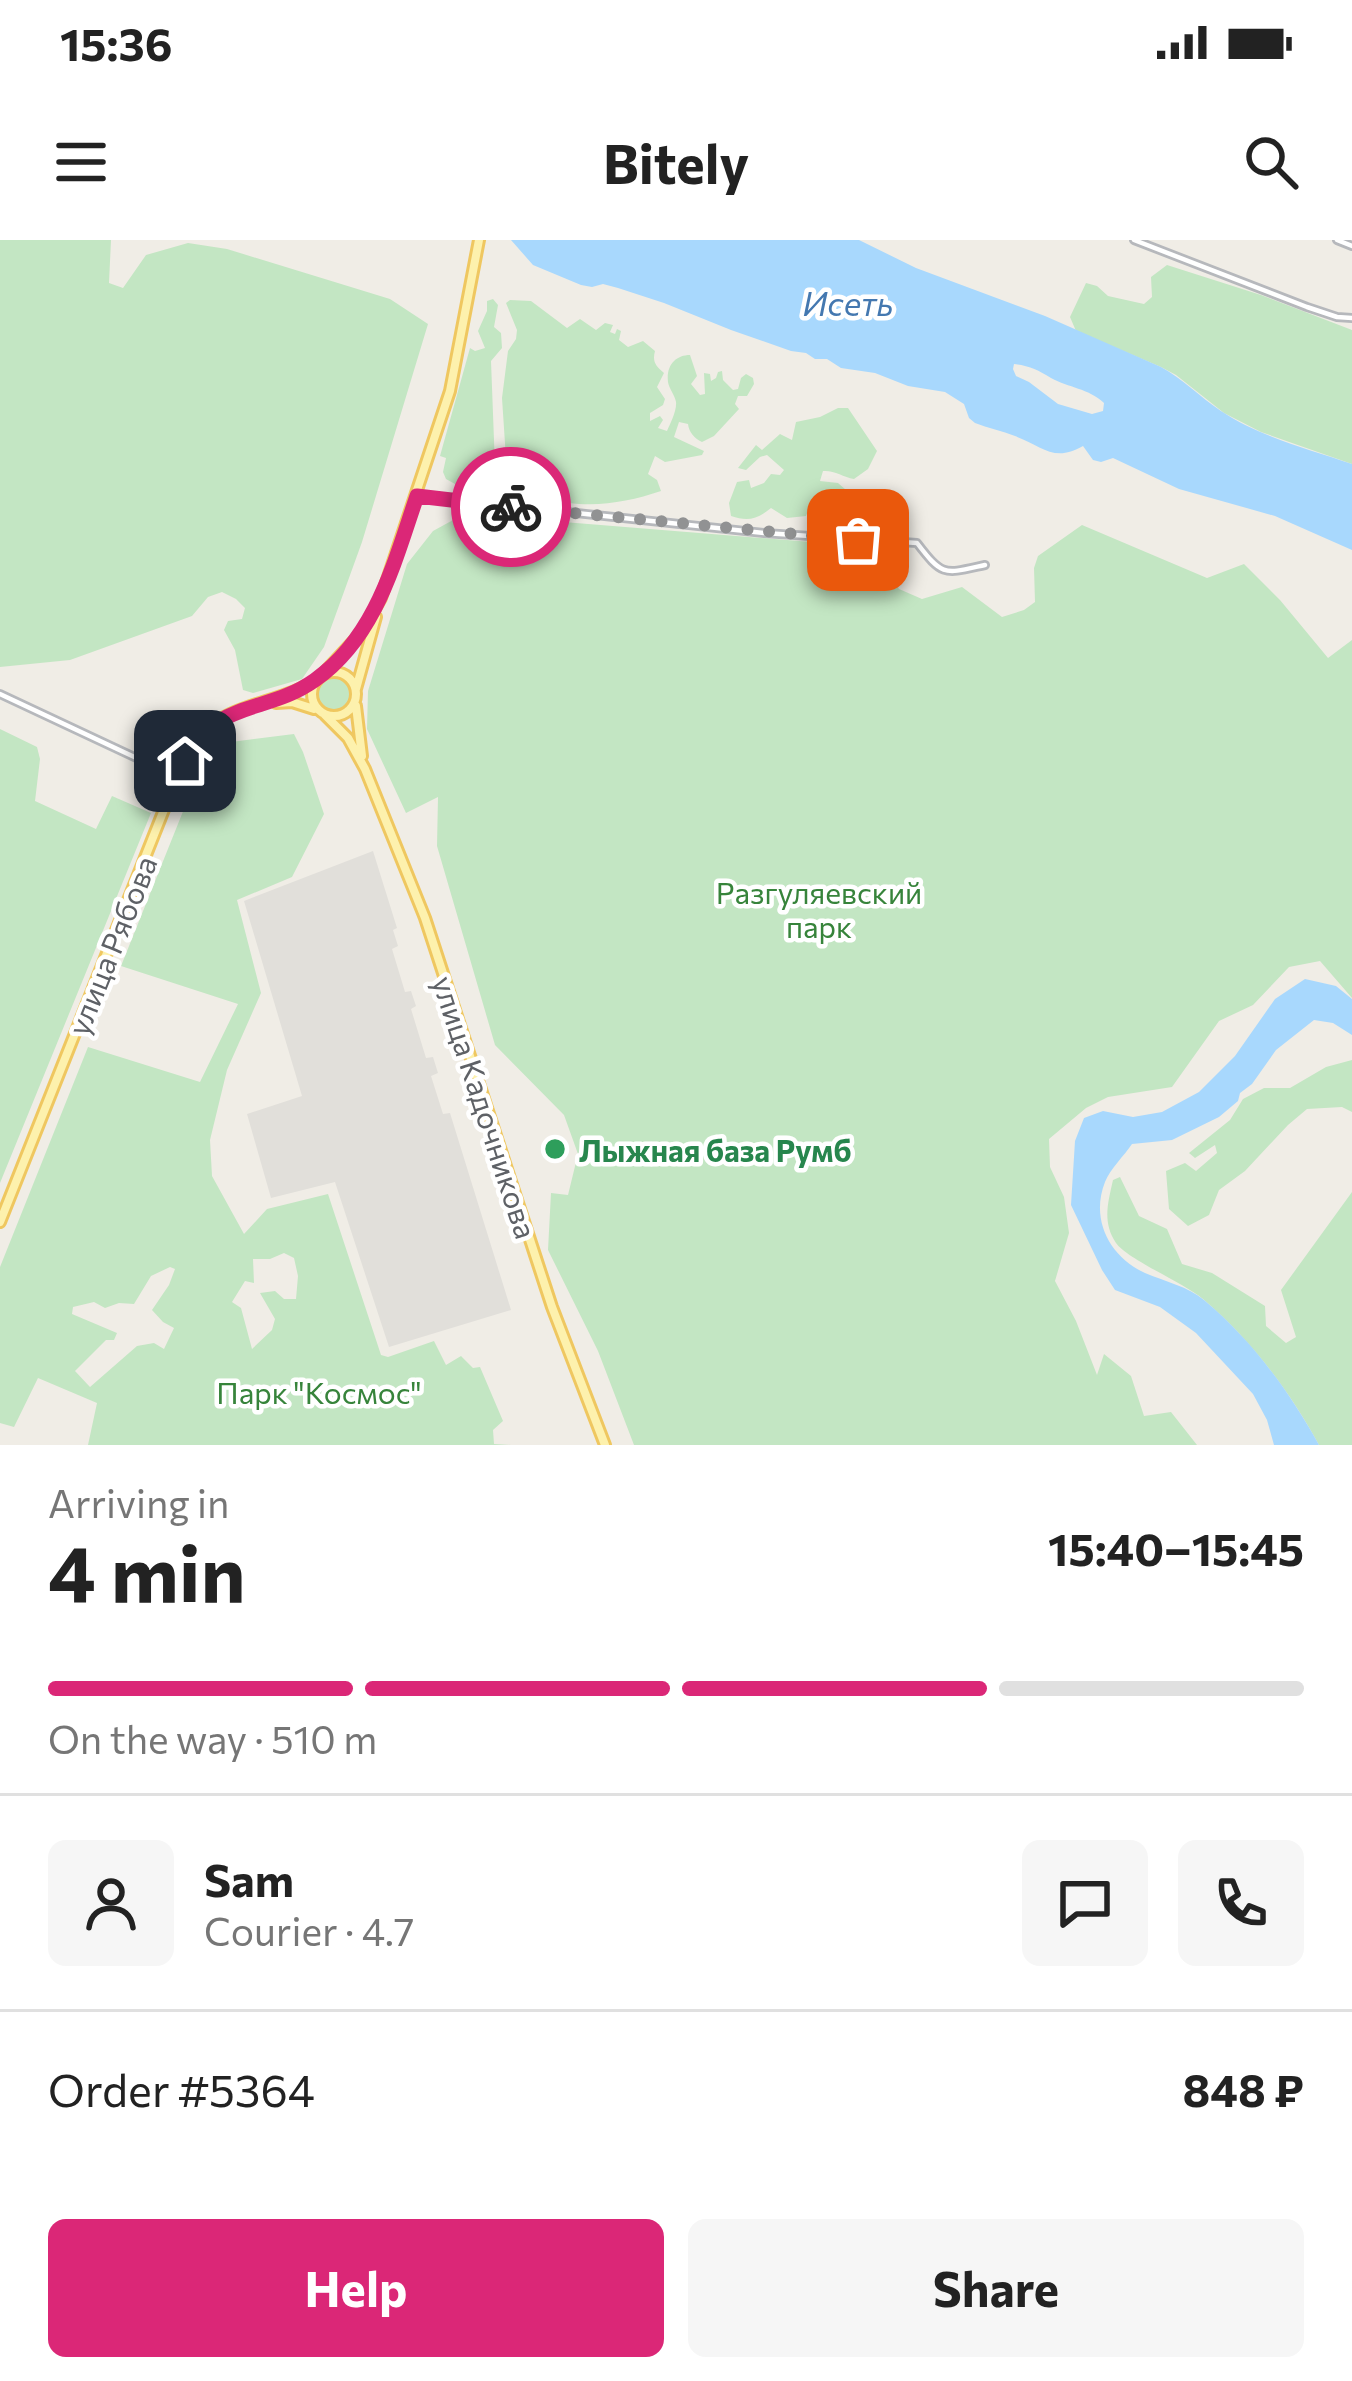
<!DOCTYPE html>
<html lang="en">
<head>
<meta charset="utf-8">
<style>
	:root { --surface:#fff; --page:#f6f6f6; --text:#222; --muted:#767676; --line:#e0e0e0; --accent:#db2777 }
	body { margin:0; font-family:Commissioner,sans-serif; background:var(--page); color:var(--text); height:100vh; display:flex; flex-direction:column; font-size:45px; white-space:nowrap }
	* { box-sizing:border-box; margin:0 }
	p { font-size:39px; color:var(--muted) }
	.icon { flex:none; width:66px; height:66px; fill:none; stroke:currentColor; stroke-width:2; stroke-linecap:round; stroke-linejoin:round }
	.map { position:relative; height:1205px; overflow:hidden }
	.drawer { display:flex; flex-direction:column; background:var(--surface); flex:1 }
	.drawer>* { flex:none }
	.pin { position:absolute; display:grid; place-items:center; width:102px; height:102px; color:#fff; margin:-51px; border-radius:24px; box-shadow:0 6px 18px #0006 }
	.courier { position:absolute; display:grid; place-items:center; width:120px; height:120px; margin:-60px; border:9px solid #db2777; border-radius:50%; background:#fff; color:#222; box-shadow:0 3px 15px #0007 }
	.summary em { font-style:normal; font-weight:700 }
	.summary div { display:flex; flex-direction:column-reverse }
	.summary { display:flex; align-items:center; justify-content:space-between; height:204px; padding:0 48px }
	h1 { font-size:78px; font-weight:700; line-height:90px }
	.bar { display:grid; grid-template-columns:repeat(4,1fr); gap:18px 12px; align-content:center; height:144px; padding:0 48px }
	.bar i { height:15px; border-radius:9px; background:var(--line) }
	.bar .current { background:var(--accent) }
	.bar p { grid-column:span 4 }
	.line { display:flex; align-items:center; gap:30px; padding:0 48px; border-top:3px solid var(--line) }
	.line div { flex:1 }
	.round { display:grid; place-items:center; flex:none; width:126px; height:126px; border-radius:18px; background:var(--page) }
	.button { display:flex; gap:24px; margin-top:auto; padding:24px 48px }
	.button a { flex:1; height:138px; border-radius:18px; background:var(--accent); color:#fff; font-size:48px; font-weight:700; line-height:138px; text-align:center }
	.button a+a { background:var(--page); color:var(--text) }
	.status { display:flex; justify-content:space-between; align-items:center; height:84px; padding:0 60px; background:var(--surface); direction:ltr }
	.status svg { height:33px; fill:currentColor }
	header { display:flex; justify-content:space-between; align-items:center; height:156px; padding:0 48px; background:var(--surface); font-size:54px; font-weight:700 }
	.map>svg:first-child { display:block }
	.industrial { fill:#e1dfda }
	.green { fill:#c3e6c3; fill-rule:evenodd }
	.water { fill:#a8d8fd; fill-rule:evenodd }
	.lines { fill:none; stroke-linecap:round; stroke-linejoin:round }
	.minor-casing { stroke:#b6b8bc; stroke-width:10 }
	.primary-casing { stroke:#efc760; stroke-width:14 }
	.minor { stroke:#fff; stroke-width:4.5 }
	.primary { stroke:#fdf1ad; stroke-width:8 }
	.done { stroke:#919293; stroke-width:12; stroke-dasharray:0 21.6 }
	.route { stroke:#db2777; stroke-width:15 }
	.leisure-dot { fill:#2e9e5b; stroke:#fff; stroke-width:4.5 }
	.labels { text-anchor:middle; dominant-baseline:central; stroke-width:9; stroke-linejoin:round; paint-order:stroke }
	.park-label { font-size:30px; fill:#37843b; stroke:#fff }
	.street-label { font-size:30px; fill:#5e6166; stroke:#fff }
	.leisure-label { font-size:30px; font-weight:bold; fill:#27864d; stroke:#fff; text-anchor:start }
	.water-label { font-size:33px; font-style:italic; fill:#4478b0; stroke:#fff }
</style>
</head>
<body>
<div class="status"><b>15:36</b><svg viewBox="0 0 49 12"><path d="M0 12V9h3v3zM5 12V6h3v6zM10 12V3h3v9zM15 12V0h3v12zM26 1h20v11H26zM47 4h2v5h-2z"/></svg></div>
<header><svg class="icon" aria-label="menu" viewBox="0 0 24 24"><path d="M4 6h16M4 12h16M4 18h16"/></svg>Bitely<svg class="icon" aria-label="search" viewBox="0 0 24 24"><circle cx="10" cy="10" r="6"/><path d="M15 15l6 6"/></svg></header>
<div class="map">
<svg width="1352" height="1205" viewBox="0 0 1352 1205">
	<rect width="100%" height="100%" fill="#f0ede6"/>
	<!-- industrial -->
	<path class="industrial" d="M373,611L397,688L393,690L398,706L392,709L405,752L411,751L416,766L411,769L426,818L433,817L438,833L431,836L443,874L450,873L511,1070L389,1107L335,942L271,958L247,874L302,856L244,661Z"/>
	<!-- green -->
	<path class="green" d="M0,0H111L109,43L123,48L146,15L188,3L227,9L390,59L428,84L362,302L324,407L302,439L253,453L243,450L235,410L224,390L228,381L242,379L245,368L236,359L222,352L208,357L192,376L70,420L0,427Z
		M1167,25L1261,55L1352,90V224L1261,192L1224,173L1176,135L1161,127L1076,91L1070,77L1086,43L1097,46L1108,56L1144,64L1152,57L1151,37Z
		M493,59L498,65L494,87L501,93L502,108L491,121L496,253L491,256L473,254L446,239L443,232L446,218L440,216L470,108L475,111L485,108L478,91L487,71V61Z
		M510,60L531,61L567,88L580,79L596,90L605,83L613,85L610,92L615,94L617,89L621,91L619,100L628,107L643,101L655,111C652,122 656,126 664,133L657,147L665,159L663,165L650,173V181L660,176L663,180L658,188L667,191C670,184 677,171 676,162C675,155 669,149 668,142C666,125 676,115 690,115L697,136L691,144L700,155L705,154L704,133L710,134L711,141L716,138L718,132L722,131L723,140L733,150L738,149L741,138L746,134L753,138L754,144L747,156H738L735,164L739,169L714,196L702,202C694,198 689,192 688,184L679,182L674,197L704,211L702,215L665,222L655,216L648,234L657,240L661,251C608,269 551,273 507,234L502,158L508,111L516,99L517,90L506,63Z
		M838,168H848L877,211L868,229L854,239C843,237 834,230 823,231L820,241L838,243L846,250L841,264L832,270L820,266L809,268L806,276L787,278L771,268C758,279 748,282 731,276L729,263L737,242L749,240L751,248L764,243L771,234L780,235L784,230L767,215L760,217L746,230L738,228L756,205L762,210L780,194L792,200L796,182L820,177Z
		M464,274L874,307L899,349L922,359L962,347L1002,377L1024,370L1035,362L1034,328L1038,316L1082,285L1207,338L1244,324L1280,360L1328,418L1352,400V758L1320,721L1289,727L1253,765L1219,781L1172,847L1108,857L1086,868L1049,899L1050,927L1064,957L1069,993L1055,1041L1076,1081L1097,1135L1104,1114L1131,1136L1144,1176L1171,1172L1197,1205H634L598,1111L548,1010L551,953L568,955L578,914L564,875L495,805L437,606L438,557L406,573L367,489L368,451L407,324L433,291Z
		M316 455a18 18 0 1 1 36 0a18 18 0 1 1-36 0Z
		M0,489L37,507L40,519L35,561L96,589L112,556L151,573L0,943Z
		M294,494L303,512L324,574L292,637L237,660L261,753L227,830L210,900L212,936L244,994L267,969L328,954L381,1115L388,1117L434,1101L446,1125L461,1116L473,1128L480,1127L503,1181L493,1190L494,1204L511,1205H88L97,1163L38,1138L14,1187L0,1183V1027L88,807L200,842L238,764L121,726L190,554L209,516L231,502ZM284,1013L294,1018L298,1036L296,1059H284L275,1051L260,1053L275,1079L272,1090L252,1109L241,1068L232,1062L245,1041L254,1043L253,1019H270ZM170,1027L175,1029L169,1045L152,1070L163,1082L174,1088L164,1109L154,1103L137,1106L90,1147L75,1131L106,1100H114L117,1093L72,1074L73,1067L94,1062L105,1068L119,1063L134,1064L151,1036Z
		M1352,820V872L1342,867L1307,869L1288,885L1245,931L1219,950L1209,975L1188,986L1169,969L1166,931L1185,923L1196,931L1217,913L1215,905L1195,918L1189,913L1230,880L1243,859L1264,848H1290L1326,827Z
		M1120,937L1139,976L1167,989L1182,1024L1212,1033L1265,1066L1266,1086L1286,1103L1296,1097L1281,1050L1352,952V1205H1319C1290,1151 1250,1099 1203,1059C1184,1043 1127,1019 1116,1003C1102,982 1108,963 1113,940Z"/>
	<!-- water -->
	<path class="water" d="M511,0H859L916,28L1045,76L1161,127C1183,139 1200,157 1221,171C1260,197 1309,209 1352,224V310L1275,276L1179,249L1113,218L1101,222L1093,220L1083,206C1054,223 1042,206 1015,196C1002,191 988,188 975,183L969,178L964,164L945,152L908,146L875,133L841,128L827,119H815L806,113L791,111L731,90L664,63L618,48L603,44L592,47L581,45L533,25ZM1014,124C1030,126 1038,130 1051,138C1069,148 1088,148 1104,163L1103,171L1092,174L1058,164L1029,142L1016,136L1013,129Z
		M1305,739L1336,746L1352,759V795L1333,783L1314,780L1276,810L1252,844L1240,853L1238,861L1219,877L1172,900L1132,904C1124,916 1110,929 1105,942C1090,980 1110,1017 1145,1033C1164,1041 1189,1047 1204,1060C1251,1099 1290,1152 1319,1205H1274L1267,1180L1253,1154L1196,1093L1160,1067L1115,1050L1102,1030L1071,965L1075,901L1084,878L1103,871L1133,877L1162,872L1199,852L1235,816L1275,759Z"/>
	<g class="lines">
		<!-- minor casing -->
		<g class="minor-casing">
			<path id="minor" d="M1134,0L1307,67L1337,77L1352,78
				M1337,0L1352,6
				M417,256L764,293L917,303C943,337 944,334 985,325
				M0,454L177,537"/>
		</g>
		<!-- primary casing -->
		<g class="primary-casing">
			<path id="primary" d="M312 454a22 22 0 1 1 44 0a22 22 0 1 1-44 0Z
				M322,435L362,392L381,358L450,151L479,0
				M356,449L376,377
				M276,463L292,462L314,469
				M356,466L362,516
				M325,475L348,498L365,529L425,678L552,1067L605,1205
				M0,982L177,537C184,522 190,506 201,494C228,464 284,462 318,439"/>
		</g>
		<!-- minor -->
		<use href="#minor" class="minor"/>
		<!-- primary -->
		<use href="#primary" class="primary"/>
	</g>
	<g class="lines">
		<!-- done -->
		<path class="done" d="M511,267L858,300"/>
		<!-- route -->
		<path class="route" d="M185,521C216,458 266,475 315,440C376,397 394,323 417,256L511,267"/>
	</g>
	<!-- markers -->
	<circle class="leisure-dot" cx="555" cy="909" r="12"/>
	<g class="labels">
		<!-- park labels -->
		<g class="park-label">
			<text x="819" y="651">Разгуляевский<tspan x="819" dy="34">парк</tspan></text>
			<text x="319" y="1151">Парк "Космос"</text>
		</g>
		<!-- street labels -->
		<g class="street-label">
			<text transform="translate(111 705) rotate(-68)">улица Рябова</text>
			<text transform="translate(486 867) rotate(72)">улица Кадочникова</text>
		</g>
		<!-- leisure labels -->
		<g class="leisure-label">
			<text x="579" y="909">Лыжная база Румб</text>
		</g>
		<!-- water labels -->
		<g class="water-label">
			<text x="848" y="62">Исеть</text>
		</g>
	</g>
</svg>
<div class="pin" style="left:858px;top:300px;background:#ea580c"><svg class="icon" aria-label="bag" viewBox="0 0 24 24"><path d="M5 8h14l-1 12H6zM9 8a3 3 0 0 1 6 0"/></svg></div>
<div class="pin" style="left:185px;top:521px;background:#1f2937"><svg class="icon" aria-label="home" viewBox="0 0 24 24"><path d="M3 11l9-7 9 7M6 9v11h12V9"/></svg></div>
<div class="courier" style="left:511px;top:267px"><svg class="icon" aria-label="bike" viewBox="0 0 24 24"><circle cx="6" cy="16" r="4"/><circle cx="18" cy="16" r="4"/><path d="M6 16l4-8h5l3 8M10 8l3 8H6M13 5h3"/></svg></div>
</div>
<section class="drawer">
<div class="summary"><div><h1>4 min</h1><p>Arriving in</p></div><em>15:40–15:45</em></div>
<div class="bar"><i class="current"></i><i class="current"></i><i class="current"></i><i></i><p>On the way · 510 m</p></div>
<div class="line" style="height:216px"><a class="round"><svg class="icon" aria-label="person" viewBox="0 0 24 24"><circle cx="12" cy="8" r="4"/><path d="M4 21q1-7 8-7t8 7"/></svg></a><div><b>Sam</b><p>Courier · 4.7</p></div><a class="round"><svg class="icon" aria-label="chat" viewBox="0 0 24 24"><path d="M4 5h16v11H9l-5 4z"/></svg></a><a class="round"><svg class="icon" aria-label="phone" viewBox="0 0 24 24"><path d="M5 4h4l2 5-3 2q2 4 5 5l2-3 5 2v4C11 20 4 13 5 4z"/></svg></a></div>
<div class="line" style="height:156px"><div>Order #5364</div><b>848 ₽</b></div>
<div class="button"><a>Help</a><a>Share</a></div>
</section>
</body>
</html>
